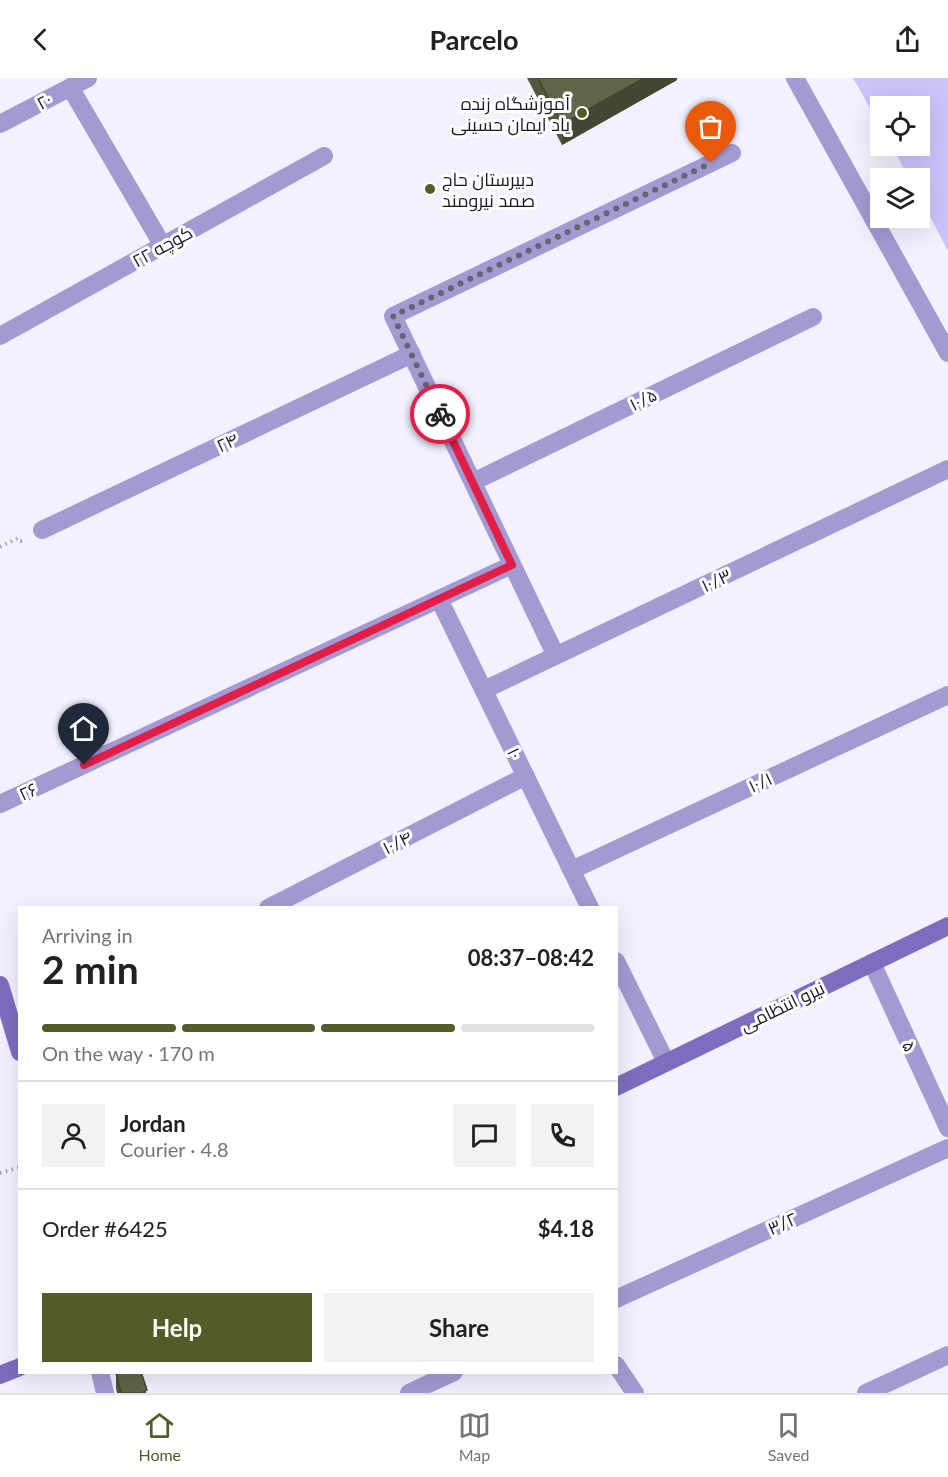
<!DOCTYPE html>
<html lang="en">
<head>
<meta charset="utf-8">
<style>
	:root { --surface:#fff; --page:#f2f2f2; --text:#202124; --muted:#757577; --line:#e0e0e0; --accent:#535b29 }
	body { margin:0; font-family:Lato,Cairo,sans-serif; background:var(--page); color:var(--text); height:100vh; display:flex; flex-direction:column; font-size:22px; white-space:nowrap }
	* { box-sizing:border-box; margin:0 }
	p { font-size:20px; color:var(--muted) }
	.icon { flex:none; width:33px; height:33px; fill:none; stroke:currentColor; stroke-width:2; stroke-linecap:round; stroke-linejoin:round }
	.map { position:relative; flex:1; overflow:hidden }
	.side { position:absolute; left:18px; top:828px; width:600px; height:468px; display:flex; flex-direction:column; background:var(--surface); border-radius:0px; box-shadow:0 6px 24px #0002 }
	.side>* { flex:none }
	.controls { position:absolute; left:870px; top:18px; display:grid; gap:12px }
	.controls a { display:grid; place-items:center; width:60px; height:60px; border-radius:0px; background:var(--surface); box-shadow:0 6px 24px #0002; font-size:30px }
	.pin { position:absolute; display:grid; place-items:center; width:51px; height:51px; color:#fff; margin:-62px -26px; border-radius:50% 50% 50% 0; rotate:-45deg; box-shadow:0 0 6px #0007 }
	.pin .icon { rotate:45deg }
	.courier { position:absolute; display:grid; place-items:center; width:60px; height:60px; margin:-30px; border:4px solid #e11d48; border-radius:50%; background:#fff; color:#222; box-shadow:0 2px 8px #0007 }
	.summary em { font-style:normal; font-weight:700 }
	.summary div { display:flex; flex-direction:column-reverse }
	.summary { display:flex; align-items:center; justify-content:space-between; height:102px; padding:0 24px }
	h1 { font-size:39px; font-weight:700; line-height:45px }
	.bar { display:grid; grid-template-columns:repeat(4,1fr); gap:9px 6px; align-content:center; height:72px; padding:0 24px }
	.bar i { height:8px; border-radius:4px; background:var(--line) }
	.bar .selected { background:var(--accent) }
	.bar p { grid-column:span 4 }
	.line { display:flex; align-items:center; gap:15px; padding:0 24px; border-top:2px solid var(--line) }
	.line div { flex:1 }
	.round { display:grid; place-items:center; flex:none; width:63px; height:63px; border-radius:0px; background:var(--page) }
	.cta { display:flex; gap:12px; margin-top:auto; padding:12px 24px }
	.cta a { flex:1; height:69px; border-radius:0px; background:var(--accent); color:#fff; font-size:24px; font-weight:700; line-height:69px; text-align:center }
	.cta a+a { background:var(--page); color:var(--text) }
	header { display:flex; justify-content:space-between; align-items:center; height:78px; padding:0 24px; background:var(--surface); font-size:27px; font-weight:700 }
	.tabs { display:flex; justify-content:space-around; align-items:center; height:84px; border-top:2px solid var(--line); background:var(--surface); font-size:16px; color:var(--muted) }
	.tabs a { display:grid; justify-items:center; gap:3px }
	.tabs .selected { color:var(--accent) }
	.map>svg:first-child { display:block }
	.pitch { fill:#ccc3fd }
	.lines { fill:none; stroke-linecap:round; stroke-linejoin:round }
	.path { stroke:#a3a1af; stroke-width:4; stroke-dasharray:1.5 4.5; stroke-linecap:butt }
	.street { stroke:#a39ad2; stroke-width:18 }
	.secondary { stroke:#7e6dbf; stroke-width:18 }
	.wall { fill:#53583d }
	.shaded-wall { fill:#434732 }
	.building { fill:#606647; stroke:#434732; stroke-width:1.5 }
	.done { stroke:#666471; stroke-width:6; stroke-dasharray:0 10.8 }
	.route { stroke:#e11d48; stroke-width:8 }
	.poi-dot { fill:#535b29; stroke:#fff; stroke-width:2 }
	.labels { text-anchor:middle; dominant-baseline:central; stroke-width:6; stroke-linejoin:round; paint-order:stroke }
	.street-label { font-size:18px; fill:#1a1824; stroke:#fff }
	.poi-label { font-size:18px; fill:#1a1824; stroke:#fff; text-anchor:end }
</style>
</head>
<body>
<header><svg class="icon" aria-label="back" viewBox="0 0 24 24"><path d="M15 5l-7 7 7 7"/></svg>Parcelo<svg class="icon" aria-label="share" viewBox="0 0 24 24"><path d="M12 15V3M7 8l5-5 5 5M5 13v7h14v-7"/></svg></header>
<div class="map">
<svg width="948" height="1315" viewBox="0 0 948 1315">
	<rect width="100%" height="100%" fill="#f2f1ff"/>
	<!-- pitch -->
	<path class="pitch" d="M853,0H948V173L920,119V100H909L892,68H920V28H880V47Z"/>
	<g class="lines">
		<!-- path -->
		<path class="path" d="M0,469L18,460L21,463L25,461
			M0,1095L20,1089"/>
		<!-- street -->
		<path class="street" d="M795,0L948,275
			M70,9L163,168
			M0,46L88,0
			M0,258L324,78
			M473,404L813,239
			M42,452L412,276
			M439,521L590,830
			M556,578L393,238L732,75
			M484,612L948,391
			M0,726L512,487
			M572,792L948,617
			M268,830L526,698
			M616,883L666,984
			M872,885L948,1050
			M616,1221L948,1070
			M616,1287L635,1315
			M100,1294L105,1315
			M409,1315L454,1294
			M866,1315L948,1277"/>
		<!-- secondary -->
		<path class="secondary" d="M0,907L20,974
			M616,1009L948,848
			M0,1297L20,1289"/>
	</g>
	<!-- wall -->
	<path class="wall" d="M527,0H677V2L562,67Z
		M116,1295L147,1315H117L116,1310Z"/>
	<!-- shaded-wall -->
	<path class="shaded-wall" d="M644,0H677V2L562,67V46Z"/>
	<!-- building -->
	<path class="building" d="M538,0H644L562,46Z
		M118,1294H141L147,1312L142,1315H121L116,1295Z"/>
	<g class="lines">
		<!-- done -->
		<path class="done" d="M440,336L393,238L711,85"/>
		<!-- route -->
		<path class="route" d="M84,687L512,487L440,336"/>
	</g>
	<!-- markers -->
	<g class="poi-dot">
		<circle cx="582" cy="35" r="6"/>
		<circle cx="430" cy="111" r="6"/>
	</g>
	<g class="labels">
		<!-- street labels -->
		<g class="street-label">
			<text transform="translate(44 23) rotate(-28)">۲۰</text>
			<text transform="translate(162 168) rotate(-29)">کوچه ۲۲</text>
			<text transform="translate(643 321) rotate(-26)">۱۰/۵</text>
			<text transform="translate(227 364) rotate(-25)">۲۴</text>
			<text transform="translate(716 502) rotate(-25)">۱۰/۳</text>
			<text transform="translate(515 675) rotate(64)">۱۰</text>
			<text transform="translate(760 704) rotate(-25)">۱۰/۱</text>
			<text transform="translate(28 713) rotate(-25)">۲۶</text>
			<text transform="translate(397 764) rotate(-27)">۱۰/۴</text>
			<text transform="translate(782 928) rotate(-26)">نیرو انتظامی</text>
			<text transform="translate(910 968) rotate(65)">۵</text>
			<text transform="translate(782 1145) rotate(-24)">۳/۲</text>
		</g>
		<!-- poi labels -->
		<g class="poi-label">
			<text x="570" y="25">آموزشگاه زنده<tspan x="570" dy="21">یاد ایمان حسینی</tspan></text>
			<text x="442" y="101" text-anchor="start">دبیرستان حاج<tspan x="442" dy="21">صمد نیرومند</tspan></text>
		</g>
	</g>
</svg>
<div class="controls">
<a><svg class="icon" aria-label="locate" viewBox="0 0 24 24"><circle cx="12" cy="12" r="6"/><path d="M12 2v4M12 18v4M2 12h4M18 12h4"/></svg></a>
<a><svg class="icon" aria-label="layers" viewBox="0 0 24 24"><path d="M12 4l9 5-9 5-9-5zM3 14l9 5 9-5"/></svg></a>
</div>
<div class="pin" style="left:711px;top:85px;background:#ea580c"><svg class="icon" aria-label="bag" viewBox="0 0 24 24"><path d="M5 8h14l-1 12H6zM9 8a3 3 0 0 1 6 0"/></svg></div>
<div class="pin" style="left:84px;top:687px;background:#1f2937"><svg class="icon" aria-label="home" viewBox="0 0 24 24"><path d="M3 11l9-7 9 7M6 9v11h12V9"/></svg></div>
<div class="courier" style="left:440px;top:336px"><svg class="icon" aria-label="bike" viewBox="0 0 24 24"><circle cx="6" cy="16" r="4"/><circle cx="18" cy="16" r="4"/><path d="M6 16l4-8h5l3 8M10 8l3 8H6M13 5h3"/></svg></div>
<section class="side">
<div class="summary"><div><h1>2 min</h1><p>Arriving in</p></div><em>08:37–08:42</em></div>
<div class="bar"><i class="selected"></i><i class="selected"></i><i class="selected"></i><i></i><p>On the way · 170 m</p></div>
<div class="line" style="height:108px"><a class="round"><svg class="icon" aria-label="person" viewBox="0 0 24 24"><circle cx="12" cy="8" r="4"/><path d="M4 21q1-7 8-7t8 7"/></svg></a><div><b>Jordan</b><p>Courier · 4.8</p></div><a class="round"><svg class="icon" aria-label="chat" viewBox="0 0 24 24"><path d="M4 5h16v11H9l-5 4z"/></svg></a><a class="round"><svg class="icon" aria-label="phone" viewBox="0 0 24 24"><path d="M5 4h4l2 5-3 2q2 4 5 5l2-3 5 2v4C11 20 4 13 5 4z"/></svg></a></div>
<div class="line" style="height:78px"><div>Order #6425</div><b>$4.18</b></div>
<div class="cta"><a>Help</a><a>Share</a></div>
</section>
</div>
<nav class="tabs">
<a class="selected"><svg class="icon" aria-label="home" viewBox="0 0 24 24"><path d="M3 11l9-7 9 7M6 9v11h12V9"/></svg>Home</a>
<a><svg class="icon" aria-label="map" viewBox="0 0 24 24"><path d="M3 6l6-2 6 2 6-2v14l-6 2-6-2-6 2zM9 4v14M15 6v14"/></svg>Map</a>
<a><svg class="icon" aria-label="saved" viewBox="0 0 24 24"><path d="M7 4h10v16l-5-4-5 4z"/></svg>Saved</a>
</nav>
</body>
</html>
